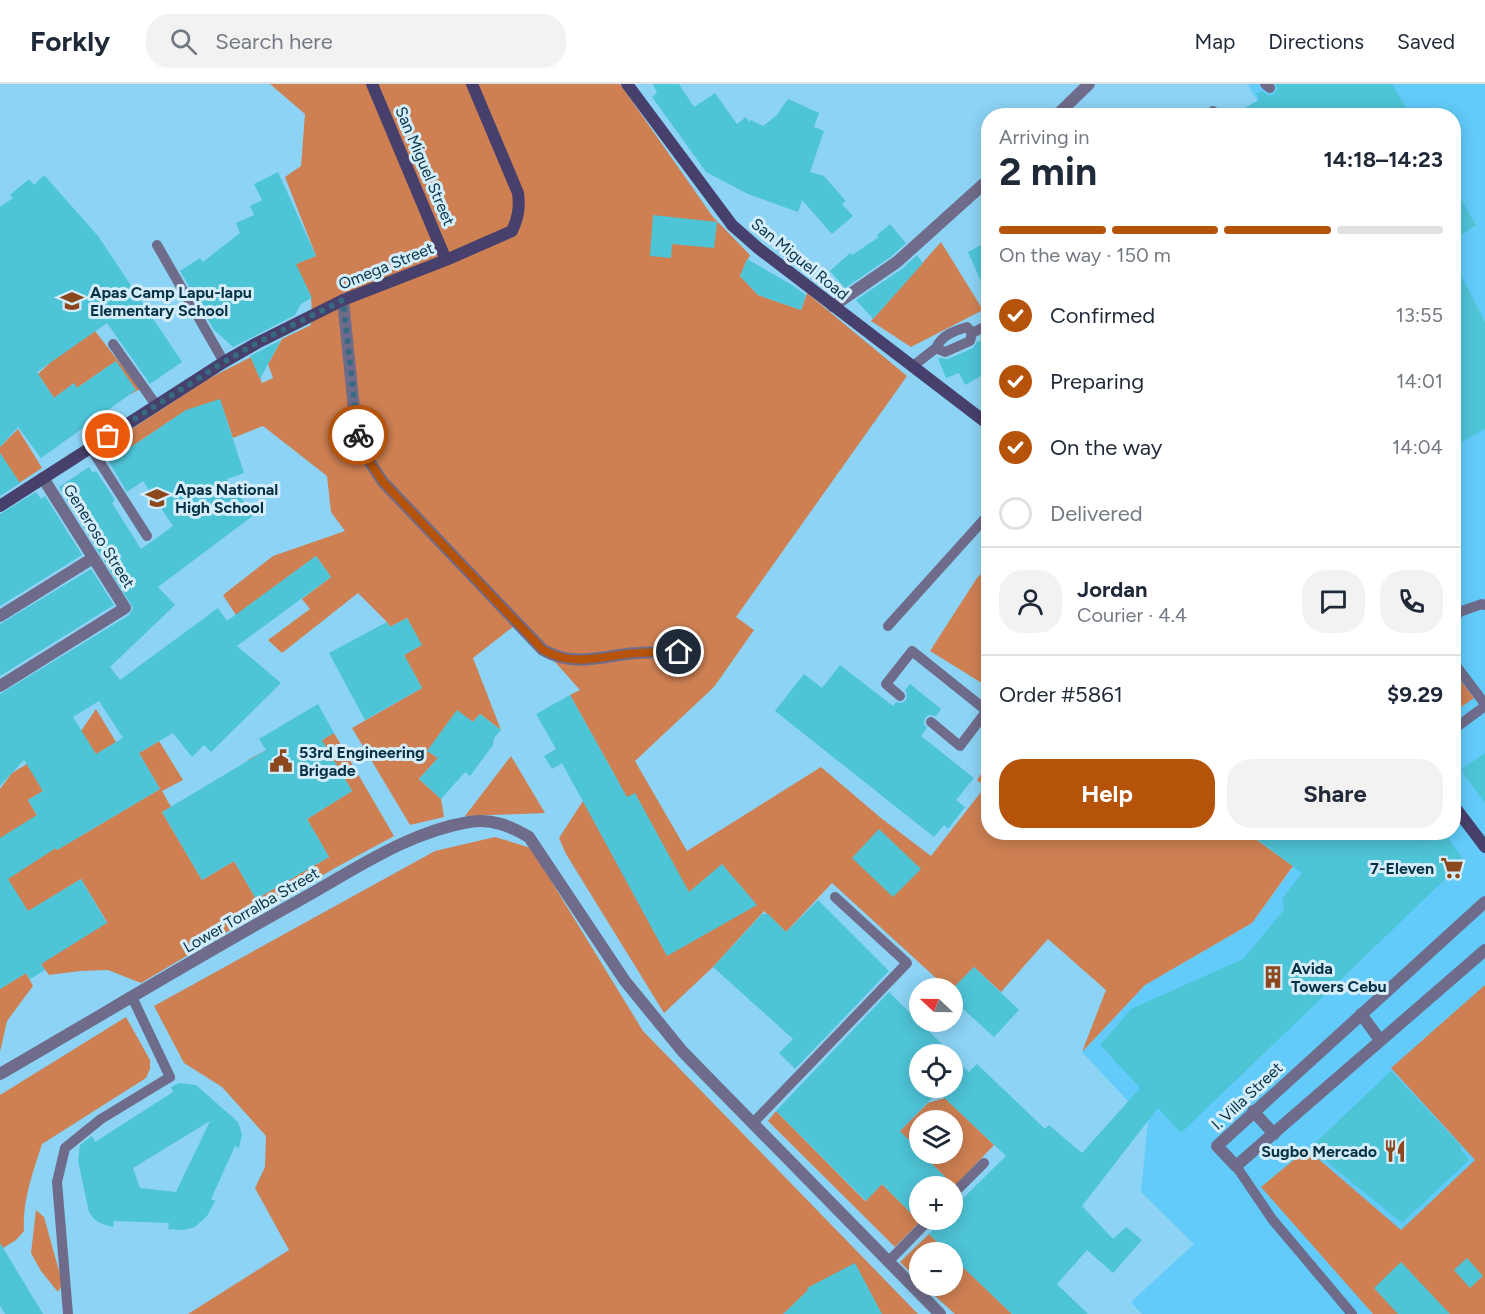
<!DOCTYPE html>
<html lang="en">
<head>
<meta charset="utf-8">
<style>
	:root { --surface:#fff; --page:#f2f2f3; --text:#1f2937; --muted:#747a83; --line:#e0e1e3; --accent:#b45309 }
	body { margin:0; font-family:Figtree,sans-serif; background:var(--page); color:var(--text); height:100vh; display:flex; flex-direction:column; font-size:22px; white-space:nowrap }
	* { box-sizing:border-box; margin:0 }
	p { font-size:20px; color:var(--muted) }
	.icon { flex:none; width:33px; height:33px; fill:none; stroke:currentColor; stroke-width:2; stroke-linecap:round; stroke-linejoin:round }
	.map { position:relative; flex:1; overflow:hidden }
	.drawer { position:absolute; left:981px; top:24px; width:480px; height:732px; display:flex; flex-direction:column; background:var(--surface); border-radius:24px; box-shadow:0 3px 15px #0003 }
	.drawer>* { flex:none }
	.needle { width:39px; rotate:292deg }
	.buttons { position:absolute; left:909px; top:894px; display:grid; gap:12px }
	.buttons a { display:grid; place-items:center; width:54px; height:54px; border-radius:50%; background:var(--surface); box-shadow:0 3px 15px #0003; font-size:30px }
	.pin { position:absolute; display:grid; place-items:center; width:51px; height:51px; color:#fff; margin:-26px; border:3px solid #fff; border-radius:50%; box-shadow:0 2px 6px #0007 }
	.courier { position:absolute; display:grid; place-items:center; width:60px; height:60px; margin:-30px; border:4px solid #b45309; border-radius:50%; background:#fff; color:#222; box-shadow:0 2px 8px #0007 }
	.headline em { font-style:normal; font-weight:700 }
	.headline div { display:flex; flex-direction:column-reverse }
	.headline { display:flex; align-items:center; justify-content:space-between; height:102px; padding:0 18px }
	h1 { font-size:39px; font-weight:700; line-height:45px }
	.bar { display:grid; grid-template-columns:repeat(4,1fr); gap:9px 6px; align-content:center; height:72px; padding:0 18px }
	.bar i { height:8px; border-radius:4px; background:var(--line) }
	.bar .active { background:var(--accent) }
	.bar p { grid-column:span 4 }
	.line { display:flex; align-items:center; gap:15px; padding:0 18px; border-top:2px solid var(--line) }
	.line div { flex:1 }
	.round { display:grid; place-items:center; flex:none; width:63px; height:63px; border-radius:24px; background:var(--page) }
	ol { padding:0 18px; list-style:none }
	li { display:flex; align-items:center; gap:18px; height:66px }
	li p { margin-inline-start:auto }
	li .icon { padding:6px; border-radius:50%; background:var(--accent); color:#fff; stroke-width:4 }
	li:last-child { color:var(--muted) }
	li i { width:33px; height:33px; border:3px solid var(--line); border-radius:50% }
	.button { display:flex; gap:12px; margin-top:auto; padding:12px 18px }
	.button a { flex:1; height:69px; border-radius:24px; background:var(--accent); color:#fff; font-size:24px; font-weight:700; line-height:69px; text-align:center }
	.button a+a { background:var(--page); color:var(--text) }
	header { display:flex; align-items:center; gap:36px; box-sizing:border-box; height:84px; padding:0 30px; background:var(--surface); border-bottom:2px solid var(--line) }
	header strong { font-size:28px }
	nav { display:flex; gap:33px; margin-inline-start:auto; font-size:21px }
	.search { width:420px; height:54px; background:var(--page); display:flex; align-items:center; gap:15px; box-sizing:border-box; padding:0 21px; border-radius:24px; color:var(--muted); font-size:22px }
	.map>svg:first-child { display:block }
	.built { fill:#62cbf9 }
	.green { fill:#ce8053 }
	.building { fill:#4ec4d7; fill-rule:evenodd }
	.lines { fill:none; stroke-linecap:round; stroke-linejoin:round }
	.lane { stroke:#6f6c8b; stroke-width:10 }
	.street { stroke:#6f6c8b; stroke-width:12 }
	.secondary { stroke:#47406c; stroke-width:12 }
	.done { stroke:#366a81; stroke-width:6; stroke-dasharray:0 10.8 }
	.route { stroke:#b45309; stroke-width:8 }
	.labels { text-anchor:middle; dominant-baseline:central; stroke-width:6; stroke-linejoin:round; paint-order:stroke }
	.street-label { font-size:16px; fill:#083243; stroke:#d3edfa }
	.poi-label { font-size:16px; font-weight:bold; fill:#083243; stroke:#d3edfa; text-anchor:start }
</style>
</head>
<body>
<header>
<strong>Forkly</strong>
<div class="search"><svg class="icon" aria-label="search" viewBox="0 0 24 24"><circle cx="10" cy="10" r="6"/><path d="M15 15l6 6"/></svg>Search here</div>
<nav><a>Map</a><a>Directions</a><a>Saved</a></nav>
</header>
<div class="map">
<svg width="1485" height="1230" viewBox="0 0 1485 1230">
	<rect width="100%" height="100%" fill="#8cd3f5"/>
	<!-- built -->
	<path class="built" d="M1248,0H1485V1230H1142L1131,1218L1194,1160L1141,1108L1148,1038L1082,968L1145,901L1252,839L1318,749L1454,748V32L1265,31Z"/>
	<!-- green -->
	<path class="green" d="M270,0H620L713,133L750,171L740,192L758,211L801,226L807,209L907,292L736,533L754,546L714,603L635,677L687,767L821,683L881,734L931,772L985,703L977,696L981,690L988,658V748L1247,749L1293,782L1252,839L1145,901L1082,968L1106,906L1048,855L1001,908L974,883L953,905L947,904L832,799L786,848L764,827L713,883L664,929L566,770L559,754L583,717L618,697L570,611L580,606L555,578L514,542L473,574L501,646L480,630L473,638L457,627L428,667L438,674L419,695L441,715L444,733L410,741L352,644L422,604L404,571L421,561L407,534L390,543L387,538L358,509L282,569L268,556L310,525L302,515L331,493L316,472L236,531L223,511L273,472L345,447L331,428L327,392L263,342L233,354L220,316L185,327L110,377L101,365L208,295L251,273L262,299L273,294L268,280L282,255L311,241C313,207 312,204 285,184L316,172L285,93L301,82L305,30Z
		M941,158L983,226L911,263L871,237Z
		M95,247L140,305L131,310L110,281L77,304L73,300L54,314L38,290L52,277Z
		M18,345L42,384L19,399L0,369V363Z
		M988,483V591L985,601L930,567L977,494Z
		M1454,588L1474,614L1454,628Z
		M96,625L116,658L75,683L37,697L43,707L28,716L57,766L160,705L139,669L159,657L183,696L162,707L171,723L162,728L202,796L234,777L256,815L329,773L307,735L352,707L325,662L262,699L248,676L266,666L275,683L334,649L394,752L335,784L141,899L108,886L80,887L49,891L41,880L107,838L81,795L21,832L8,795L0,754V705L12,689L81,647Z
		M511,672L545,729L465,732Z
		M495,753L531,764L643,947L918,1230H188L289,1166L255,1104L265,1083L266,1052L222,1003L184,979L154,922L435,767Z
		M26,889L33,902L7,937L0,968V905Z
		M1485,901V1230H1373L1261,1103L1307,1065L1401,1146L1475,1076L1391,984Z
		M126,933L150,976V985L146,994L42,1060C33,1088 22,1118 24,1147L16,1156L3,1164L0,1159V1011Z
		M945,1014L994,1061L953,1104L942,1102L948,1096L922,1070H952V1036H920L919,1067L899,1048L928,1019Z
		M776,1027L865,1117L882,1100L913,1131L919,1125L920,1136H922L895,1163L768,1037Z
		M36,1126L44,1133L61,1194V1202L58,1208L41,1187L31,1169Z
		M929,1150L948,1168H920L919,1197L900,1178Z
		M953,1173L1012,1230H955L924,1202H952Z"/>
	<!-- building -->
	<path class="building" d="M653,0H679L694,23L715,9L737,40L746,33L749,38L751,36L763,42L776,32L788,15L819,29L814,43L824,47L810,88L824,92L846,117L842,120L853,132L832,150L802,116L798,128L748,110L706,88L652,13L657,9Z
		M1276,0H1392L1411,32H1230L1259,16L1256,10L1262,7L1268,11H1273L1277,6Z
		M278,88L316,172L296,180L312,214L301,220L295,231L233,263L214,246L180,187L200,174L203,178L240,149L236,139L254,131L250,122L262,116L254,100Z
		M44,91L98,152L182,278L150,300L107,239L37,288L54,314L74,299L77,304L116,277L136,306L41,374L18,343L0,363V123L13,114L10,111L29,95L34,101Z
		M1454,103L1476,141L1454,156Z
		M653,131L717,138L714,164L672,160L671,174L650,172Z
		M890,140L906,159L892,172L845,204L830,187L850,169L852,171L879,153L877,151Z
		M988,157V213L968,168Z
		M917,171L923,179L873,235L856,216L902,185Z
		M747,175L792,201L806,211L801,226L758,211L740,192Z
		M1454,177L1485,238V345L1454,362Z
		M988,254V288L965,301L959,289L946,294L938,274L948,275L973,264L977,258Z
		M281,256L260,295L250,272Z
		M220,315L244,389L227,395L254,431L158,503L175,521L110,583L120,596L218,524L227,537L316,472L331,493L237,562L281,599L211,668L204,661L192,673L173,649L139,669L160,705L57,766L56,764L8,795L28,827L81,795L107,839L41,880L45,886L30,895L26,889L0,905V754L37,731L28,716L43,707L24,676L0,702V610L129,531L133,524L59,403L89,383L93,389L96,387L115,416L112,419L141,465L173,442L143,397L127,408L109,378L186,326ZM99,617L123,654L96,670L73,633Z
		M0,369L20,399L0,412Z
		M36,408L41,415L45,412L82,471L0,522V430Z
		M91,485L114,521L0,592V540Z
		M407,534L422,561L404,571L422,604L365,636L329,569L387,538L390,543Z
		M840,581L893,622L896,618L902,619L906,616L907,610L905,606L910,600L941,625L936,632L929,631L925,634L924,640L927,644L921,652L974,694L956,716L965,723L948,745L944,741L934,753L775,627L804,590L822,604Z
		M570,611L627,713L635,709L689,808L722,780L757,821L667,872L562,679L552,685L544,672L556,665L536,630Z
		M318,620L334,649L322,656L352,707L307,735L329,773L256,815L234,777L202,796L162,728L266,666L259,655Z
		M457,626L473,638L480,630L501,646L494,654L493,661L470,692L465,688L441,715L419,695L438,674L427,667Z
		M1485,669V719L1461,686Z
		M879,745L921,785L893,813L852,774Z
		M1247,748H1444L1464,777L1181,1049L1158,1024L1082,1122L1113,1155L1126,1143L1142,1156L1113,1189L1087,1166L1057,1200L1088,1230H1012L952,1173V1168H948L929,1150L942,1136H952V1125L1006,1072L938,1008L900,1047L920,1067V1070H922L952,1100L950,1102H920L918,1136L882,1100L866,1117L776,1027L889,908L952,970H920V1004H952V971L969,988L977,980L1045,1045L1049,1041L1082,1069L1140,1004L1100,961L1131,925L1243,875L1284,826L1282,815L1302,789Z
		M818,816L889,887L795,985L779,969L793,955L713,883L762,830H768L786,848Z
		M974,883L1019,926L994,953L952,915V905Z
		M1391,987L1462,1063L1460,1065L1469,1076L1402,1139L1317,1070L1320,1066L1314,1060Z
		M179,999L196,1001L238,1038L242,1050L239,1064L235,1062L211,1115L215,1117L207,1132L195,1143L183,1146L168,1145L169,1139L114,1137L113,1143L102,1140L94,1135L89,1128L78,1077L80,1061L92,1052L95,1058L173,1008L171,1003ZM210,1037L176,1108L140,1104L133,1084Z
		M0,1159L43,1230H5L0,1222Z
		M1467,1174L1483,1192L1470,1204L1454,1186Z
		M1401,1178L1450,1230H1398L1374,1204Z
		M855,1179L882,1230H783L808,1206L807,1204Z"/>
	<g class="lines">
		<!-- lane -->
		<path class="lane" d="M1265,0L1270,4
			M1213,27L1215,32
			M157,161L224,278
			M972,249L988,241
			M113,260L156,321
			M913,282L936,264L945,268L970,257L972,249L967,243C954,247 942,251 936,264
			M90,363L147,452
			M1454,537L1459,528L1482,520L1485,521
			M888,542L988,431
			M1454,579L1485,620
			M900,612L886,600L912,567L987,627
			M931,638L960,662L988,625
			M1454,645L1485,622
			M752,1040L907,879L835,813
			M1236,1082L1272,1135L1352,1230
			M952,1111L984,1079
			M888,1178L929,1136
			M68,1230L57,1098L65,1064L101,1035L170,993L132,913"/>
		<!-- street -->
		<path class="street" d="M1056,32L1089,0
			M343,216L356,344L363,368L383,398L543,566C572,582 596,574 626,570C644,568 662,568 679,568
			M833,222L897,178L988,96
			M0,532L93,474
			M0,602L125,524L43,394
			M1485,818L1217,1062L1236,1082L1485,866
			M1361,930L1380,956
			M0,990C100,932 199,872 300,816C354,786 408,748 469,738C492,734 510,742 529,753L625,897L683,968L940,1230
			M1253,1027L1274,1050"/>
		<!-- secondary -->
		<path class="secondary" d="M372,0L446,176
			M627,0L732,141L758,164L988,340
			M0,422L224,278L257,259L343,216L446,176L512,147C518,134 520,124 518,109L472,0
			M1454,722L1485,763"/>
	</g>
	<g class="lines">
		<!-- done -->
		<path class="done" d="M108,352L224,278L257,259L343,216L358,351"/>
		<!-- route -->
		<path class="route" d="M358,351L363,368L383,398L543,566C572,582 596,574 626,570C644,568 662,568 679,568"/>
	</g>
	<!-- icons -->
	<defs>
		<g id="school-bare" transform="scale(1.8)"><path d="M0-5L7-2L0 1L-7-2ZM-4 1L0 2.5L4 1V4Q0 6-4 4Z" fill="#8c481c" stroke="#d3edfa" stroke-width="2.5" paint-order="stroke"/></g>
		<g id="civic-bare" transform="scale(1.8)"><path d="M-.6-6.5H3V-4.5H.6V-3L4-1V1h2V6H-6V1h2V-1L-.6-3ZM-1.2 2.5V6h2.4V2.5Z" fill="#8c481c" stroke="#d3edfa" stroke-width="2.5" paint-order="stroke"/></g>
		<g id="supermarket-bare" transform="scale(1.8)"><path d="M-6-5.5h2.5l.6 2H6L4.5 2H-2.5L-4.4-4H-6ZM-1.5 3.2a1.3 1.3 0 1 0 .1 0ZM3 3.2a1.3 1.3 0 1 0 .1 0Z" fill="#8c481c" stroke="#d3edfa" stroke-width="2.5" paint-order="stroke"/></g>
		<g id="building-bare" transform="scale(1.8)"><path d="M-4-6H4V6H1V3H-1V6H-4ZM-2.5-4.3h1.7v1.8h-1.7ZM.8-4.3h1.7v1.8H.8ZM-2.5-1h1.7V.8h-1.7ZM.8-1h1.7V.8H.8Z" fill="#8c481c" stroke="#d3edfa" stroke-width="2.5" paint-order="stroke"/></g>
		<g id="restaurant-bare" transform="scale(1.8)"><path d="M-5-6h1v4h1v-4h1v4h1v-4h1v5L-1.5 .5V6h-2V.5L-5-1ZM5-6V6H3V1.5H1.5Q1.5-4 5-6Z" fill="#8c481c" stroke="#d3edfa" stroke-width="2.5" paint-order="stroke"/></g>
	</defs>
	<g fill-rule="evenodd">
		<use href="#school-bare" x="72" y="217"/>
		<use href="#school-bare" x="157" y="414"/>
		<use href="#civic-bare" x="281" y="677"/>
		<use href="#supermarket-bare" x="1452" y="784"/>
		<use href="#building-bare" x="1273" y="893"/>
		<use href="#restaurant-bare" x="1395" y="1067"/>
	</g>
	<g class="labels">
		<!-- street labels -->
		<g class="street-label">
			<text transform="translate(425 82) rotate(67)">San Miguel Street</text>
			<text transform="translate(800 175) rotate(39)">San Miguel Road</text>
			<text transform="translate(386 182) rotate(-22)">Omega Street</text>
			<text transform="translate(99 452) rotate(58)">Generoso Street</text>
			<text transform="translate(251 826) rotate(-30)">Lower Torralba Street</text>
			<text transform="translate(1247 1012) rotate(-43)">I. Villa Street</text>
		</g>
		<!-- poi labels -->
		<g class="poi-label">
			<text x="90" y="208">Apas Camp Lapu-lapu<tspan x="90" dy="18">Elementary School</tspan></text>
			<text x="175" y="405">Apas National<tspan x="175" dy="18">High School</tspan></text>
			<text x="299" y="668">53rd Engineering<tspan x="299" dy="18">Brigade</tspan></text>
			<text x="1434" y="784" text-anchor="end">7-Eleven</text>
			<text x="1291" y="884">Avida<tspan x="1291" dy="18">Towers Cebu</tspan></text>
			<text x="1377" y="1067" text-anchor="end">Sugbo Mercado</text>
		</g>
	</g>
</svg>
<div class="buttons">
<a><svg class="needle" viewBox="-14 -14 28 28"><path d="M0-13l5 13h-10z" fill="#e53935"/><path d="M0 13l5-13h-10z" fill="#747a83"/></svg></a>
<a><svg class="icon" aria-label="locate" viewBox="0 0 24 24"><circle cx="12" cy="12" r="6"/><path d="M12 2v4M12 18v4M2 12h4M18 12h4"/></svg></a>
<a><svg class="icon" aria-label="layers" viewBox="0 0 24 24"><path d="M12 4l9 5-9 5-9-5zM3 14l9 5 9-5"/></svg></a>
<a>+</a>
<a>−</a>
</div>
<div class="pin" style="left:108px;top:352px;background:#ea580c"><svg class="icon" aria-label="bag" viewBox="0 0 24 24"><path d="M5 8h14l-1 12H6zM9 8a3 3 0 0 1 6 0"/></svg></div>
<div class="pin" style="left:679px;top:568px;background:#1f2937"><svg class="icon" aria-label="home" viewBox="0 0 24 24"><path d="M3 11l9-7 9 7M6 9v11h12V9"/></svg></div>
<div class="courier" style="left:358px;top:351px"><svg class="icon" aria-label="bike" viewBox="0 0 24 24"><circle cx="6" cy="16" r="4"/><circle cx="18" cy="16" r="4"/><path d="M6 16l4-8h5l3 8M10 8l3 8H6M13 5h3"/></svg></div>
<section class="drawer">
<div class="headline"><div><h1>2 min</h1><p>Arriving in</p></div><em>14:18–14:23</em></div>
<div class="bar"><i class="active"></i><i class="active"></i><i class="active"></i><i></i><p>On the way · 150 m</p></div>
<ol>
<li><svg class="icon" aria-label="check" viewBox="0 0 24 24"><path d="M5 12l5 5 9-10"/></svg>Confirmed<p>13:55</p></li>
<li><svg class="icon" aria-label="check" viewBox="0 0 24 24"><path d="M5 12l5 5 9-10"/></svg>Preparing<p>14:01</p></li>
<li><svg class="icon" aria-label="check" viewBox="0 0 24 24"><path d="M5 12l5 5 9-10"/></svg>On the way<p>14:04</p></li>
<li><i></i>Delivered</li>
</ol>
<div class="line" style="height:108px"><a class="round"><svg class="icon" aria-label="person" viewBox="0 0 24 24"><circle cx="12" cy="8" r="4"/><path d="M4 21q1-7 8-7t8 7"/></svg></a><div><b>Jordan</b><p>Courier · 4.4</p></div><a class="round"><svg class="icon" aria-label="chat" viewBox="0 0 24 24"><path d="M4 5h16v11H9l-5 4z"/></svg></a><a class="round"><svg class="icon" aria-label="phone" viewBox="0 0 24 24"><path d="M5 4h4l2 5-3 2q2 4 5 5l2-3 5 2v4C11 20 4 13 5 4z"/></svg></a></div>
<div class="line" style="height:78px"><div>Order #5861</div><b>$9.29</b></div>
<div class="button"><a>Help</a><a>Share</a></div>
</section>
</div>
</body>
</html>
